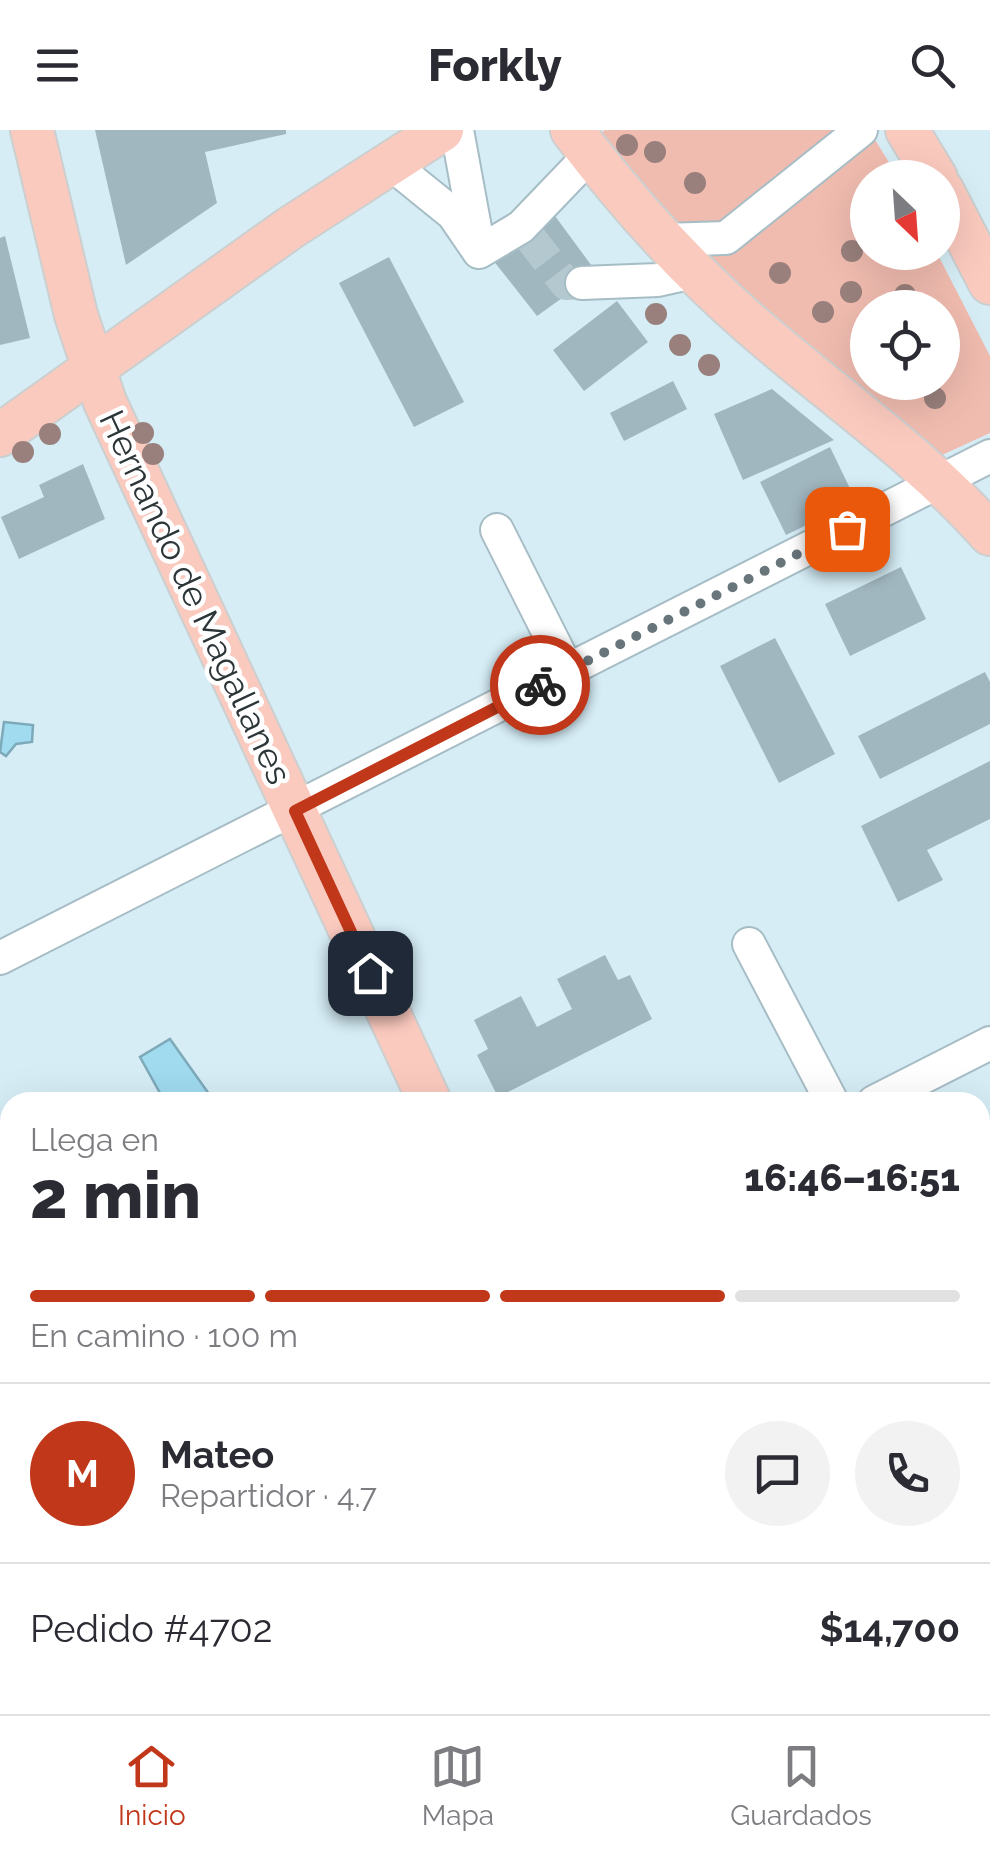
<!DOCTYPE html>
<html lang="es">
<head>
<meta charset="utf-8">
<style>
	:root { --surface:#fff; --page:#f2f2f3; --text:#2b2b33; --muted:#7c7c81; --line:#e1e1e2; --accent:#c13719 }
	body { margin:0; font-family:Raleway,sans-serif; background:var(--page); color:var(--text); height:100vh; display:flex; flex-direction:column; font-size:38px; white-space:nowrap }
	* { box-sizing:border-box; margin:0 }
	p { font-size:32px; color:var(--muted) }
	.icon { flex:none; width:55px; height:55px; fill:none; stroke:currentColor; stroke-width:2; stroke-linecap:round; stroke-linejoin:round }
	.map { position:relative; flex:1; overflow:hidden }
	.drawer { position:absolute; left:0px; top:962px; width:990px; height:622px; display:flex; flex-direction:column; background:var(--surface); border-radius:30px 30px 0 0; box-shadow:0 10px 40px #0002 }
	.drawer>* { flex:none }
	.needle { width:65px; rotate:155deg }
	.buttons { position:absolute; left:850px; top:30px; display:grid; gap:20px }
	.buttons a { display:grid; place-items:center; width:110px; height:110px; border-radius:50%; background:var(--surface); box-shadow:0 10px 40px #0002; font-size:50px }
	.pin { position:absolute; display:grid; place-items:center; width:85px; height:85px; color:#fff; margin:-42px; border-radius:20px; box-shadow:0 5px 15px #0006 }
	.courier { position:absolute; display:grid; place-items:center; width:100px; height:100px; margin:-50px; border:8px solid #c13719; border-radius:50%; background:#fff; color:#222; box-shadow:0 2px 12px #0007 }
	.headline em { font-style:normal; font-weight:800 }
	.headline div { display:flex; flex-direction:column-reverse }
	.headline { display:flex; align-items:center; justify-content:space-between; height:170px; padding:0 30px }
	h1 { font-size:65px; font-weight:800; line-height:75px }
	.bar { display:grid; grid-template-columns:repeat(4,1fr); gap:15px 10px; align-content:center; height:120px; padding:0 30px }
	.bar i { height:12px; border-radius:8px; background:var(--line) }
	.bar .on { background:var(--accent) }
	.bar p { grid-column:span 4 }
	.line { display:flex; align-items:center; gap:25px; padding:0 30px; border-top:2px solid var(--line) }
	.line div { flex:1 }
	.round { display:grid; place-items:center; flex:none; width:105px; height:105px; border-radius:52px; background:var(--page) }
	header { display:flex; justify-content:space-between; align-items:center; height:130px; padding:0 30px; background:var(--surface); font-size:45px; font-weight:800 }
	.menu { display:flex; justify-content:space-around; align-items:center; height:140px; border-top:2px solid var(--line); background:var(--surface); font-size:28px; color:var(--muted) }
	.menu a { display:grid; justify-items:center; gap:5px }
	.menu .on { color:var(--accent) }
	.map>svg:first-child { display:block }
	.green { fill:#f1bcb0; fill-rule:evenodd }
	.water { fill:#a0dbf0; stroke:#7da9b9; stroke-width:2.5 }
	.building { fill:#a1b7c0 }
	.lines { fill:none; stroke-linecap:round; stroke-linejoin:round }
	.minor-tunnel { stroke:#b4c8d0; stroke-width:32; stroke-dasharray:32 16; stroke-linecap:butt }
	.minor-casing { stroke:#a7bdc5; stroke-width:36 }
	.major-casing { stroke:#cccfcf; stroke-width:46 }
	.minor { stroke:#fff; stroke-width:32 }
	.major { stroke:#fbcabf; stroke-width:42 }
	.tree { fill:#99807c }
	.done { stroke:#68757a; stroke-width:10; stroke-dasharray:0 18 }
	.route { stroke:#c13719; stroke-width:12 }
	.labels { text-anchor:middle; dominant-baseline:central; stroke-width:9; stroke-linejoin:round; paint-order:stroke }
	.street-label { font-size:35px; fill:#2c3538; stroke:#fff }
</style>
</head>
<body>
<header><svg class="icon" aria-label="menu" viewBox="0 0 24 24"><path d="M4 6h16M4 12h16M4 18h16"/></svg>Forkly<svg class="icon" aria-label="search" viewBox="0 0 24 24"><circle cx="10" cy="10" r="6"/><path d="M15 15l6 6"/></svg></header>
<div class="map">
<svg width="990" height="1584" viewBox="0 0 990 1584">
	<rect width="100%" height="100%" fill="#d6edf6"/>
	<!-- green -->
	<path class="green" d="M605,0H869L898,47L868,48V122L937,123L990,226V303L940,326L814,218L750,172L597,5ZM868,178H942V252H868Z"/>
	<!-- water -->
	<path class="water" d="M4,592L33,595L32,612L16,614L6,626L0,622Z
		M170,909L214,971L165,972L140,927Z"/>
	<!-- building -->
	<path class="building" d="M95,0H286V4L205,22L217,73L126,135Z
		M555,86L597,143L537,186L493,130Z
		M5,106L30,208L0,215V108Z
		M389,127L464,272L414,297L339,153Z
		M617,171L648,212L584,261L553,220Z
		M673,251L687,279L624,311L610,283Z
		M772,259L834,310L743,350L714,284Z
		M830,317L856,371L786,405L760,352Z
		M83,334L105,389L19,429L1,387L44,367L39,355Z
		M901,437L926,489L850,526L825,474Z
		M775,508L835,624L779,653L720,536Z
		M985,542L990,552V594L880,649L858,606Z
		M990,631V689L927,720L943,750L898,772L861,696Z
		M605,825L618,850L630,845L652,889L498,967L477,925L488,919L474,890L521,866L537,897L572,879L557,849Z
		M0,1141L10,1156V1198L0,1205Z"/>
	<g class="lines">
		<!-- minor-tunnel -->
		<path class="minor-tunnel" d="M528,105L566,154L582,153"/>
		<!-- minor casing -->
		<g class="minor-casing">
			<path id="minor" d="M457,0L477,109
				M390,33L453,84L479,122
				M664,110L726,108L861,0
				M479,122L521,97L590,25
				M582,153L658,150L694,142
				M497,400L568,541
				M749,814L832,972
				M0,828L990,326
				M874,972L990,913
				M0,1422L10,1417
				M980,1508L990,1529
				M0,1552L10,1571
				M795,1584L813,1575"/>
		</g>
		<!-- major casing -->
		<g class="major-casing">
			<path id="major" d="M32,0L76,185L105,272L430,972
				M572,0C624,69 683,135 748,192C830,264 917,322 990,404
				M907,0L936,48
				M942,60L990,153
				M0,305L290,98L442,0
				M710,1575L714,1584"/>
		</g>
		<!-- minor -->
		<use href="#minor" class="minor"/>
		<!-- major -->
		<use href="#major" class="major"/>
	</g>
	<!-- trees -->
	<g class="tree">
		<circle cx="627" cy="15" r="11"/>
		<circle cx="655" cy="22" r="11"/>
		<circle cx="695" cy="53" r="11"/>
		<circle cx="852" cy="121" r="11"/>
		<circle cx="780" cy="143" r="11"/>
		<circle cx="851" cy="162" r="11"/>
		<circle cx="905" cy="165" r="11"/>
		<circle cx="823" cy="182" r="11"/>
		<circle cx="656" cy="184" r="11"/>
		<circle cx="680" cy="215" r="11"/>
		<circle cx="709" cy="235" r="11"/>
		<circle cx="935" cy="268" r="11"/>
		<circle cx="143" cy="303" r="11"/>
		<circle cx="50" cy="304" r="11"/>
		<circle cx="23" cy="322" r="11"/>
		<circle cx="153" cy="324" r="11"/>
	</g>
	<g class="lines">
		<!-- done -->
		<path class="done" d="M540,555L847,399"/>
		<!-- route -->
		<path class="route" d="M370,843L295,681L540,555"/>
	</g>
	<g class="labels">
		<!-- street labels -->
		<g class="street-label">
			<text transform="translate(196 467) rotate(65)">Hernando de Magallanes</text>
		</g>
	</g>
</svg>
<div class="buttons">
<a><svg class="needle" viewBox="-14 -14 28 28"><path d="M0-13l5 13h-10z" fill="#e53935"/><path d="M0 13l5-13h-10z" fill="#7c7c81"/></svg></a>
<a><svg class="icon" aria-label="locate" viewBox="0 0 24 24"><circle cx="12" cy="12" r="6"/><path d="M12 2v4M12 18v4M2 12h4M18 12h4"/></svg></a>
</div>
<div class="pin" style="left:847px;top:399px;background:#ea580c"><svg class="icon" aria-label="bag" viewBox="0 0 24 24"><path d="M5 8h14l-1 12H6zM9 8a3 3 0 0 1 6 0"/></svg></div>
<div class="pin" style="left:370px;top:843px;background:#1f2937"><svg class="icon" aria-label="home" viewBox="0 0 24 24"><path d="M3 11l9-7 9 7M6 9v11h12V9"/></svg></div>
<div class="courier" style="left:540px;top:555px"><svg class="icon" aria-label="bike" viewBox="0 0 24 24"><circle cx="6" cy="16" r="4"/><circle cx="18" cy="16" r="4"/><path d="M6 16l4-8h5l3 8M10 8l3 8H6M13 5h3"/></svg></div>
<section class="drawer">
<div class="headline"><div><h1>2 min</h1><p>Llega en</p></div><em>16:46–16:51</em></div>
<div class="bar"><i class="on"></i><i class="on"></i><i class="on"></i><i></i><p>En camino · 100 m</p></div>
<div class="line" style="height:180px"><b class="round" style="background:var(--accent);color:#fff">M</b><div><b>Mateo</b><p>Repartidor · 4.7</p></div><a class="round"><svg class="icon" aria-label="chat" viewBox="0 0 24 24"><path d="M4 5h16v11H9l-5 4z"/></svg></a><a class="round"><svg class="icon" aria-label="phone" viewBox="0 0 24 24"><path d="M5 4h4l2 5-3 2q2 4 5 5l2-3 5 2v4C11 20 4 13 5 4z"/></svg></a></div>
<div class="line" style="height:130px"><div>Pedido #4702</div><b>$14,700</b></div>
</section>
</div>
<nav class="menu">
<a class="on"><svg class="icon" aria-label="home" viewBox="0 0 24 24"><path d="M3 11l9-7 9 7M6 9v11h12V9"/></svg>Inicio</a>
<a><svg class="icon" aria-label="map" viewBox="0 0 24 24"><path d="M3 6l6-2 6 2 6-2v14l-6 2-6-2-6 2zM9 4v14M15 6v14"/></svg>Mapa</a>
<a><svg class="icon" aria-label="saved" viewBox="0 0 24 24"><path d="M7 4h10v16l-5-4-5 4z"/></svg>Guardados</a>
</nav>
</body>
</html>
